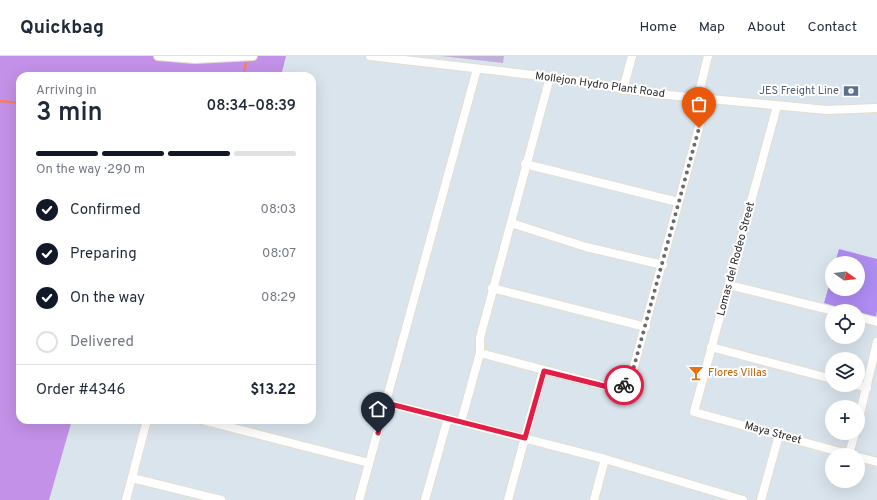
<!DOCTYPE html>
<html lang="en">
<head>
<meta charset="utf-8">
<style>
	:root { --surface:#fff; --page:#f6f6f7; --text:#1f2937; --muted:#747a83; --line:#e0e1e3; --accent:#111827 }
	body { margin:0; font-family:Overpass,sans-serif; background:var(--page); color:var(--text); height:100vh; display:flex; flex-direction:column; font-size:15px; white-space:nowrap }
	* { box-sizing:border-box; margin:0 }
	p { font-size:13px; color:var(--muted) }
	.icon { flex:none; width:22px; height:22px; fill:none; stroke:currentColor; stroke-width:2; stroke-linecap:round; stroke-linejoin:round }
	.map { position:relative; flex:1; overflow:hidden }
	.details { position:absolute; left:16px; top:16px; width:300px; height:352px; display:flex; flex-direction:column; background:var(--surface); border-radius:12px; box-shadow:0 4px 16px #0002 }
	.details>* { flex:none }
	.needle { width:26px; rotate:105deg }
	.tools { position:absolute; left:825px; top:200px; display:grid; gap:8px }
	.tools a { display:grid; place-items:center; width:40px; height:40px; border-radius:50%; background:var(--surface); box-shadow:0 4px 16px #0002; font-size:20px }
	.pin { position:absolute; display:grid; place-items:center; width:34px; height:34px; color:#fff; margin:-41px -17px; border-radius:50% 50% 50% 0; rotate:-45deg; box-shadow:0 0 4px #0007 }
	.pin .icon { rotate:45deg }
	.courier { position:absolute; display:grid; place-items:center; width:40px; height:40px; margin:-20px; border:3px solid #e11d48; border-radius:50%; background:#fff; color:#222; box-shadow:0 1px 5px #0007 }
	.headline em { font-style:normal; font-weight:600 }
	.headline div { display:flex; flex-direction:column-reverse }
	.headline { display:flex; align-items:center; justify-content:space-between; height:68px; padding:0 20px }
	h1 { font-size:26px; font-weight:600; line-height:30px }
	.bar { display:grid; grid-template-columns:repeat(4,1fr); gap:6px 4px; align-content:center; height:48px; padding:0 20px }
	.bar i { height:5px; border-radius:3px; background:var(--line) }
	.bar .current { background:var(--accent) }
	.bar p { grid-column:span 4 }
	.line { display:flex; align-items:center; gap:10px; padding:0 20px; border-top:1px solid var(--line) }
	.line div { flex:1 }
	ol { padding:0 20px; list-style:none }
	li { display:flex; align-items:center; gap:12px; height:44px }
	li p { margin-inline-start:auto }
	li .icon { padding:4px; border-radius:50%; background:var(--accent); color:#fff; stroke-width:4 }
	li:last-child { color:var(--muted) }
	li i { width:22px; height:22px; border:2px solid var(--line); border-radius:50% }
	header { display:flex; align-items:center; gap:24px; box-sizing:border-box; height:56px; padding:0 20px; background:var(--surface); border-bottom:1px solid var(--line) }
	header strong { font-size:19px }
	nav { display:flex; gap:22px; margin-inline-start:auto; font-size:14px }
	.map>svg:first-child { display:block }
	.green { fill:#c391e8 }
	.cemetery { fill:#c1afd8 }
	.pitch { fill:#ae8cf1 }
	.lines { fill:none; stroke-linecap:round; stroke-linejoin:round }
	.stream { stroke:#f87e63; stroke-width:2.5 }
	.minor-casing { stroke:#e4decf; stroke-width:10 }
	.minor { stroke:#fff; stroke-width:8 }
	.done { stroke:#676a6e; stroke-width:4; stroke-dasharray:0 7.2 }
	.route { stroke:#e11d48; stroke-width:5 }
	.labels { text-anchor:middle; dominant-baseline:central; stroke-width:4; stroke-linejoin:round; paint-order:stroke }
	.street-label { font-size:11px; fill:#292929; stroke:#fff }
	.service-label { font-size:11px; fill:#4e5e75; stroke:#fff; text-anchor:end }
	.food-label { font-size:11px; fill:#c56008; stroke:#fff; text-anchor:start }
</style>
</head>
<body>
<header>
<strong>Quickbag</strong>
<nav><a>Home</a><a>Map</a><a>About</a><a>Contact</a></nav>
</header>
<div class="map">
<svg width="877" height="444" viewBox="0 0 877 444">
	<rect width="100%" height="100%" fill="#dae4ed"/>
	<!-- green -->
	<path class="green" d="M0,0H286L281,20H20V364H72L49,444H0Z"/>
	<!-- cemetery -->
	<path class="cemetery" d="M441,0H504L503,7Z"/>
	<!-- pitch -->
	<path class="pitch" d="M839,193L877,203V256L875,262L858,257V255H851L824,247L832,219V233H858V207H835Z"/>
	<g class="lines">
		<!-- stream -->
		<path class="stream" d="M243,20L246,7
			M0,45L20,47"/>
		<!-- minor casing -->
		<g class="minor-casing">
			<path id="minor" d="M158,0L195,3L253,0
				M370,0L550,21L657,38L827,54L877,52
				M623,34L632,0
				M698,41L708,0
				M777,50L694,356L851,399
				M525,108L678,146
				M511,167L586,191L663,209
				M729,229L834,255
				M492,232L646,271
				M858,261L877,266
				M711,291L832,323
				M480,297L616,333L630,325L707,42
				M857,329L867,332
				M386,347L605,403L743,444
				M202,364L369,407
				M461,366L480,297V282L550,21
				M858,366L877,286
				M849,398L855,377
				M858,401L877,406
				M132,422L221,444
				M126,444L147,364
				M359,444L477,13
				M425,444L448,362
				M508,444L543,315
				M594,444L605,403
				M761,444L779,379"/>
		</g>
		<!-- minor -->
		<use href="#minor" class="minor"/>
	</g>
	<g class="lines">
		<!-- done -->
		<path class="done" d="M624,329L630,325L699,72"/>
		<!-- route -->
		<path class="route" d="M378,377L386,347L525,382L544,315L616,333L624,329"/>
	</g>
	<!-- icons -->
	<defs>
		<g id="bank-bare" transform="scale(1.2)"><path d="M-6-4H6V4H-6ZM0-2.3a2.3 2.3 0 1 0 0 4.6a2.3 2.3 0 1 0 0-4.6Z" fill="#5c6f8a" stroke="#fff" stroke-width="2.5" paint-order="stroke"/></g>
		<g id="bar-bare" transform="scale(1.2)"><path d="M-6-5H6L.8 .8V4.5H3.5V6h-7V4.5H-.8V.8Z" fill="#e8710a" stroke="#fff" stroke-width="2.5" paint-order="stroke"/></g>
	</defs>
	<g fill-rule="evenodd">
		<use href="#bank-bare" x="851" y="35"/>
		<use href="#bar-bare" x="696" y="317"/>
	</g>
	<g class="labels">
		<!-- street labels -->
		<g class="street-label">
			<text transform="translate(600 29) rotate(8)">Mollejon Hydro Plant Road</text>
			<text transform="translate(736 203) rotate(-75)">Lomas del Rodeo Street</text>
			<text transform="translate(773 377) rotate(15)">Maya Street</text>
		</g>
		<!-- service labels -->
		<g class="service-label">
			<text x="839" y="35">JES Freight Line</text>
		</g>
		<!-- food labels -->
		<g class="food-label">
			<text x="708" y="317">Flores Villas</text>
		</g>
	</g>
</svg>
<div class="tools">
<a><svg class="needle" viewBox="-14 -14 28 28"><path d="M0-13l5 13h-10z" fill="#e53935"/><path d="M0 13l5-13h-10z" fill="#747a83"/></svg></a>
<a><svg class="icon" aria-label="locate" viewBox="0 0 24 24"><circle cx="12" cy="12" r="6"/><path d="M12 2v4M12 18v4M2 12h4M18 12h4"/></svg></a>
<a><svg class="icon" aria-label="layers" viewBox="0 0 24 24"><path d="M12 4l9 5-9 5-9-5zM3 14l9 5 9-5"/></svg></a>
<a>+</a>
<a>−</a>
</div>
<div class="pin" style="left:699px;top:72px;background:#ea580c"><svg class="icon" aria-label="bag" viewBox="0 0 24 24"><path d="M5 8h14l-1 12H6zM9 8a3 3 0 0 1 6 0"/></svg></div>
<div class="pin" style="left:378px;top:377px;background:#1f2937"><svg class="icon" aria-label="home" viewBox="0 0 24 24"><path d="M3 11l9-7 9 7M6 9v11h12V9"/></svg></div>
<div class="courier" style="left:624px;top:329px"><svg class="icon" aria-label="bike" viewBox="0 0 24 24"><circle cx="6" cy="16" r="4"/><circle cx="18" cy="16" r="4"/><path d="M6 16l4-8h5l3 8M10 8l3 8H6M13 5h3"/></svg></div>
<section class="details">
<div class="headline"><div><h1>3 min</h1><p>Arriving in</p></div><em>08:34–08:39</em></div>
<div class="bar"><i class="current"></i><i class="current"></i><i class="current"></i><i></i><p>On the way · 290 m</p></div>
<ol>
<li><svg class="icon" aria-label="check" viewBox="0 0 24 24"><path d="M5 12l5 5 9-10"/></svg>Confirmed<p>08:03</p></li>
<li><svg class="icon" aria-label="check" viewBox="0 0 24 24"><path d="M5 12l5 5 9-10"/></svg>Preparing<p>08:07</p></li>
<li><svg class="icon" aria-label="check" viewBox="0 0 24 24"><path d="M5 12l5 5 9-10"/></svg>On the way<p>08:29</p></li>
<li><i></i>Delivered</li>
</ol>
<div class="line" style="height:52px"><div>Order #4346</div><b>$13.22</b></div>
</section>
</div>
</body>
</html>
